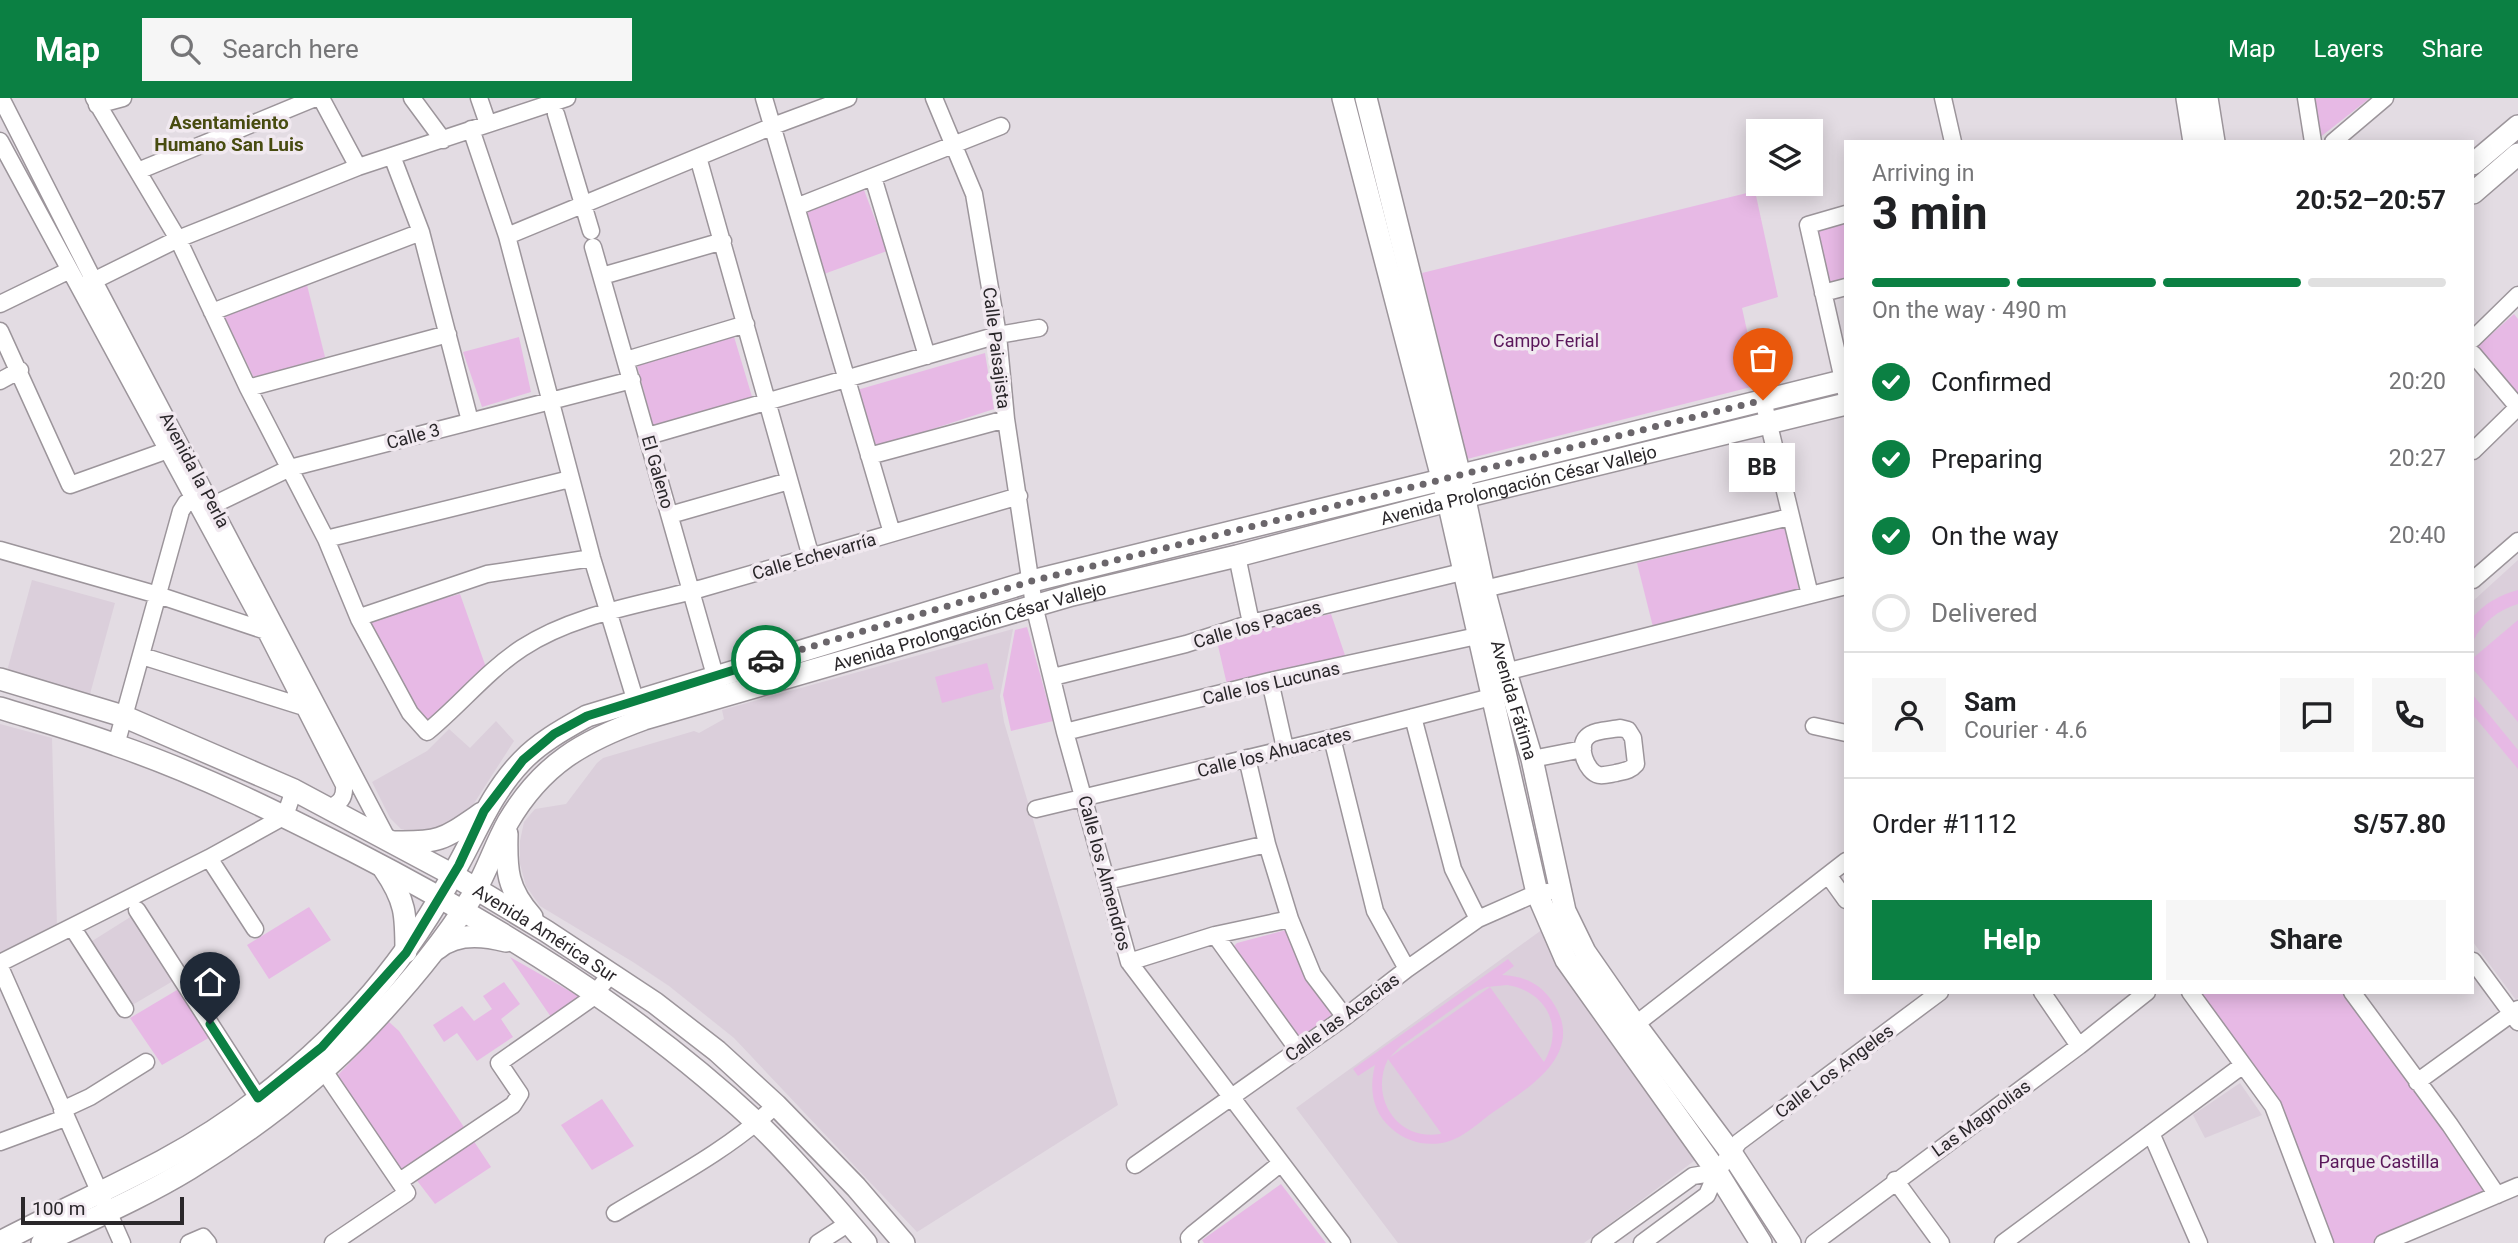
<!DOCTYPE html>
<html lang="en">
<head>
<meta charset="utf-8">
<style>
	:root { --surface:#fff; --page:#f6f6f6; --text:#202124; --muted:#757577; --line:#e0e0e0; --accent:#0b8043 }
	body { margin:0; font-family:Roboto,sans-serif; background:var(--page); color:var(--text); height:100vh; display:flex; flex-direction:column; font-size:26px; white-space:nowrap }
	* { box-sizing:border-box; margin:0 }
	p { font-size:23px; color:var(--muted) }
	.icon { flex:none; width:38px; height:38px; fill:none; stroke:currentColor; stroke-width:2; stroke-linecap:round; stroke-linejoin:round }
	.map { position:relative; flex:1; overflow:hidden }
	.sheet { position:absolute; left:1844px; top:42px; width:630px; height:854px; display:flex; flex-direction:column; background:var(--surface); border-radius:0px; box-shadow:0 4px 18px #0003 }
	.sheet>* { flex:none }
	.buttons { position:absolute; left:1746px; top:21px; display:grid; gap:14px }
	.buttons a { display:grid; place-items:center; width:77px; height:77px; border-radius:0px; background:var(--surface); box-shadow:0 4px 18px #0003; font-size:35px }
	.scale { position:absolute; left:21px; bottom:18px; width:163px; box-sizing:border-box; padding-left:7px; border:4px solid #2a272a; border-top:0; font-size:19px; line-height:24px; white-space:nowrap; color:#2a272a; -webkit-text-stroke:5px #f1e9f0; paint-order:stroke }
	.pin { position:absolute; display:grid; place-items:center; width:60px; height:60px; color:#fff; margin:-72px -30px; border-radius:50% 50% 50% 0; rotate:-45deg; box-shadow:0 0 7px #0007 }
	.pin .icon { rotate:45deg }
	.courier { position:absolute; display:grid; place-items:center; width:70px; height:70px; margin:-35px; border:5px solid #0b8043; border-radius:50%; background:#fff; color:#222; box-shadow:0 2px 9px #0007 }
	.bubble { position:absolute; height:49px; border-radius:0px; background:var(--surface); box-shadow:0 4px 18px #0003; font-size:23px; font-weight:700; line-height:49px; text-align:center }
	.headline em { font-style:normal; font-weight:700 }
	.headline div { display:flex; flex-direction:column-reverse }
	.headline { display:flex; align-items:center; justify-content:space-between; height:119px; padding:0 28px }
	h1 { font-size:46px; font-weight:700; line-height:52px }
	.bar { display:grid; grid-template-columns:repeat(4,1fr); gap:10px 7px; align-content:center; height:84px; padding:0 28px }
	.bar i { height:9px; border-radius:5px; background:var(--line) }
	.bar .selected { background:var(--accent) }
	.bar p { grid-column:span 4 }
	.line { display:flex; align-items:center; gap:18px; padding:0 28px; border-top:2px solid var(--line) }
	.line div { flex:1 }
	.round { display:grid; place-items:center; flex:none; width:74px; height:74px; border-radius:0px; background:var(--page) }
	ol { padding:0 28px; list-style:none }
	li { display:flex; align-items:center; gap:21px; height:77px }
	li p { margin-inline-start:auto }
	li .icon { padding:7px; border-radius:50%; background:var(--accent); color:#fff; stroke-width:4 }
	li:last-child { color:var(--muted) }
	li i { width:38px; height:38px; border:4px solid var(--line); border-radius:50% }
	.action { display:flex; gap:14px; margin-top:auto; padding:14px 28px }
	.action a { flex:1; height:80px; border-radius:0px; background:var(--accent); color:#fff; font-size:28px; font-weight:700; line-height:80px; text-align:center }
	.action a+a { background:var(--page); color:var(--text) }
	header { display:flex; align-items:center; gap:42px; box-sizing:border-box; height:98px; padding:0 35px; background:var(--accent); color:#fff }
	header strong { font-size:33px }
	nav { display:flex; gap:38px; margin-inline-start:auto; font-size:24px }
	.search { width:490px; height:63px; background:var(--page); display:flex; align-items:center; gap:18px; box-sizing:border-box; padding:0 24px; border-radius:0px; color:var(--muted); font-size:26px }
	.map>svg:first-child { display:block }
	.built { fill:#dbcfdb }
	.green { fill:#e7b9e5; fill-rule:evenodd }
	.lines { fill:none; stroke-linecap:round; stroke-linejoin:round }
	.minor-casing { stroke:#9c959b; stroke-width:19 }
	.major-casing { stroke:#9c959b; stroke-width:24 }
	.minor { stroke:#fff; stroke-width:16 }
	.major { stroke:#fff; stroke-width:21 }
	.done { stroke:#6b666b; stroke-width:7; stroke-dasharray:0 12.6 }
	.route { stroke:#0b8043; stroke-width:9 }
	.labels { text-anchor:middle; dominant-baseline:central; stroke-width:7; stroke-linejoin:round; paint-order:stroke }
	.park-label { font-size:18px; fill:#5a175a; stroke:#f1e9f0 }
	.street-label { font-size:18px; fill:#2a272a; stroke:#f1e9f0 }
	.neighbourhood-label { font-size:19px; font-weight:bold; fill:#484c10; stroke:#f1e9f0 }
</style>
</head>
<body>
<header>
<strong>Map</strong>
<div class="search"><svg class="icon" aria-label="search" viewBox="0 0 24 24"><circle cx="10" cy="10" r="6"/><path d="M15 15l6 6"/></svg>Search here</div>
<nav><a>Map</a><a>Layers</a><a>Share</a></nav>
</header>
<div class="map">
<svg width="2518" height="1145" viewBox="0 0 2518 1145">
	<rect width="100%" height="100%" fill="#e3dce3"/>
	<!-- built -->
	<path class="built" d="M2518,462V900L2516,902L2473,844V503Z
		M32,482L115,505L90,596L7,573Z
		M1013,531L1000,598L1004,624L1118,1007L917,1134L734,940L669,888L633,864L540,808L526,788L520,766V743L524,724L535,711L566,706L597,665L603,660L694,633L699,635L724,621L722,612Z
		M496,623L514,643L464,721L436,736H419L401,731L390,720L372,684L427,653L449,631L470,650Z
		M0,626L52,640L57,829L0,854Z
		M132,818L173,883L129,909L89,845Z
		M1543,831L1698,1060L1584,1145H1398L1296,1010Z
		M2240,985L2262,1017L2205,1040L2193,1017Z"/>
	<!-- green -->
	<path class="green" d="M2312,0H2370L2319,40Z
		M864,92L887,153L824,176L804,111Z
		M1755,93L1778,199L1742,210L1759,287L1467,361L1422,175Z
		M1846,123V182L1830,186L1816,132Z
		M307,187L325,259L254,280L223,216Z
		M2514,216L2518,221V294L2515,296L2476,250Z
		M732,232L753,302L653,328L637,267Z
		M519,239L531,294L482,309L463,254Z
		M985,255L994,311L874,350L857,292Z
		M1786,429L1800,498L1654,533L1637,465Z
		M2518,492V506C2498,512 2483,524 2473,543V519C2485,505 2500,497 2518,492Z
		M460,496L488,575L432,624L414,614L365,521Z
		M1331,516L1347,563L1228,591L1216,539Z
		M2518,522V624L2473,571V560Z
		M1027,529L1053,623L1011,633L1003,597L1015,532Z
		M987,565L994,591L942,605L935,579Z
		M2473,597L2518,652V671L2473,617Z
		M309,809L331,842L269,881L247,847Z
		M1286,832C1295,842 1296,860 1303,873C1311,889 1325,903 1336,918L1301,941L1233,849L1237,845Z
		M510,859L580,899L551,919Z
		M1508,861L1514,868L1502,877C1523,878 1540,885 1552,903C1588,956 1528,990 1492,1015C1477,1026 1461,1042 1442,1045C1423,1048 1406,1043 1392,1031C1372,1014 1369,991 1375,967L1358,978L1353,971ZM1507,887C1546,893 1565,929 1544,964L1490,889L1389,960L1401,948L1478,893L1487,889ZM1388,961L1441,1035L1440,1036C1397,1043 1369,999 1388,961Z
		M504,884L520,906L501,921L513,939L477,963L457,935L444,944L433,927L462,908L474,923L492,911L483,898Z
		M182,889L212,938L162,967L130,920Z
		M2199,894H2347L2491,1095L2373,1145H2332L2278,1003Z
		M389,924L399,933L468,1035L400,1080L336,979Z
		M602,1001L634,1048L592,1072L561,1027Z
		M473,1042L491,1069L435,1106L415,1080Z
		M1281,1086L1326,1145H1204L1202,1142Z"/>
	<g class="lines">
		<!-- minor casing -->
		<g class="minor-casing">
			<path id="minor" d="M1,0L94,183L389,744
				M94,0L178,141L248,290L326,441L359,521L410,615L427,634C459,608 487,573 522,550C576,515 642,507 703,490C808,460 914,429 1019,398
				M321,0L358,69
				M412,0L443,42
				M479,0L488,26
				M764,0L892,435
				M934,0L974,96L998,237L1006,321L1034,507L1065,634L1129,864L1342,1145
				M1943,0L1953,44
				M2306,0L2313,44
				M97,7L123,0
				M556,16L591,133
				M471,31L507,138L592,460L635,601
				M0,43L265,532L344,687C345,701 340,704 329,711
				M2333,44L2385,0
				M392,58L421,134L470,323
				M698,59L811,459
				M138,73L315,0
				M873,79L927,258
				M796,109L1001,28
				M1846,116L1808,127L1846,295
				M507,138L773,28L848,0
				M593,149L718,588
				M602,178L723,143
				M85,187L178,141L358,69L567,0
				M1823,195L1846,189
				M0,206L70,172
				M212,214L421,134
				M0,233L70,387L168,352
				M2473,241L2518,197
				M2473,256L2518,309
				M626,262L746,226
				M0,283L20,272
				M248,290L448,236
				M1763,302L1810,497
				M648,338L998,237L1039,230
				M2473,353L2518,309
				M869,358L1006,321
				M207,410L290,370L632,282
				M670,417L789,383
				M326,441L570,381
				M0,452L158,497L269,534
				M1237,458L1251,525
				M2473,482L2518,443
				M1484,491L1790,419
				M360,519L487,476L592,460
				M142,558L304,609
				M1497,576L1846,488
				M1053,579L1186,546L1251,525L1462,474
				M1270,583L1285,650
				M1413,619L1453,771L1478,821
				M1814,628L1846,635
				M1620,630L1628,632L1633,640L1636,666C1630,673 1624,673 1616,675C1610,676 1604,678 1599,677C1586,674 1577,648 1587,639C1593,632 1611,632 1620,630Z
				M1065,634L1270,583L1477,538
				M1332,640L1375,813L1407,871
				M116,647L181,413L186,405L194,400
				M1247,660L1267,746L1290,821L1313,877L1345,919
				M1532,661L1583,651
				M1036,711L1332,640L1503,596
				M209,760L255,831
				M1828,777L1846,802
				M1107,783L1267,746
				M137,812L258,1000
				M72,829L125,911
				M1215,837L1298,952
				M2473,863L2518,924
				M1129,864L1215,837L1290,821
				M0,865L209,760L285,718L294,692
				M0,869L122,1145
				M2042,894L2079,948
				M2190,894L2273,1008L2325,1145
				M2352,894L2450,1027L2497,1097
				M1627,933L1846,763
				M318,964L407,1095L333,1145
				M2417,984L2518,911
				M62,1012L90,999L146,964
				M2151,1035L2199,1145
				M0,1044L65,1020
				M1135,1067L1345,919L1407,871L1478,821L1537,795L1548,794
				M1895,1082L1941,1145
				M400,1083L513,1007L520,996L499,965L589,902L612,875
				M615,1115C670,1082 730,1051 776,1007
				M189,1145L203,1139L208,1145
				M818,1145L849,1125
				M1190,1145L1189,1140L1193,1136L1281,1065
				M1600,1145L1693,1078L1717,1074
				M1642,1145L1707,1097L1717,1074L1739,1044L1940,894
				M1814,1145L2079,948L2147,894
				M2003,1145L2243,967
				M2383,1145L2518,1088"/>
		</g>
		<!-- major casing -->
		<g class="major-casing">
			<g id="major">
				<path d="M1343,0L1448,403L1537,795L1566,862L1717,1074L1761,1145"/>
				<path id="s1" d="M1366,0L1460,378L1484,491L1506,574L1532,661L1565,813L1585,854L1635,926L1732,1056L1790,1145"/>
				<path d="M2187,0L2194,44"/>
				<path d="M2207,0L2214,44"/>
				<path d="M2473,66L2518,28"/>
				<path d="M2473,95L2518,56"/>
				<path id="s2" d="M0,581L123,618L294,692L453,777L546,833L655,905L717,953L776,1007L856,1089L904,1145"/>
				<path d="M0,610C39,622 78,633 116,647C198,675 276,714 353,753C498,828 636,912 756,1024C793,1059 833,1106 866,1145"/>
				<path d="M507,736C506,772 507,791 532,819"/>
				<path d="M394,744C441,745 444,741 482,715"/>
				<path d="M384,771C406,803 406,817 406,854"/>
				<path d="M437,851C456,834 483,837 506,843"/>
				<path d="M0,1144C54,1116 109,1091 162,1063C241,1021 314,962 372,895C406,855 434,813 458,767C478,731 492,694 522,663C540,644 564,631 587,618L1032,483L1846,282"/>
				<path id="s3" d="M42,1145C92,1121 143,1099 189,1071C254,1031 316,984 368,929C404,891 443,845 471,800C486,776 494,749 508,724C542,666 583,643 644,621L1072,497L1237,458L1448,403L1846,306"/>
			</g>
		</g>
		<!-- minor -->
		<use href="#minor" class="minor"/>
		<!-- major -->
		<use href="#major" class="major"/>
	</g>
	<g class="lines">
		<!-- done -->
		<path class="done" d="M766,562L1032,483L1763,302"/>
		<!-- route -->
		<path class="route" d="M210,926L258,1000L322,949L406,855L459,767L484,713L523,662L554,636L587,618L766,562"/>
	</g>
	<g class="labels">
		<!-- park labels -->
		<g class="park-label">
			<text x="1546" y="242">Campo Ferial</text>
			<text x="2379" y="1063">Parque Castilla</text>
		</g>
		<!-- street labels -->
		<g class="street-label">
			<text transform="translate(997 250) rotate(83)">Calle Paisajista</text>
			<text transform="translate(413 338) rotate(-15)">Calle 3</text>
			<text transform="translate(195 372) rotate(62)">Avenida la Perla</text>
			<text transform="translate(658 374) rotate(74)">El Galeno</text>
			<text stroke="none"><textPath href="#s3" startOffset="1724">Avenida Prolongación César Vallejo</textPath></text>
			<text transform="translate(814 458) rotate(-16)">Calle Echevarría</text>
			<text transform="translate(1257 526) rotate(-16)">Calle los Pacaes</text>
			<text stroke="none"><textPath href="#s3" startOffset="1157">Avenida Prolongación César Vallejo</textPath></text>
			<text transform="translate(1271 585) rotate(-13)">Calle los Lucunas</text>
			<text stroke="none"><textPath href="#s1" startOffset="620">Avenida Fátima</textPath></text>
			<text transform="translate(1274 654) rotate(-14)">Calle los Ahuacates</text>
			<text transform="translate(1105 775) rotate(75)">Calle los Almendros</text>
			<text stroke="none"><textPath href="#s2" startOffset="604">Avenida América Sur</textPath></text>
			<text transform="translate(1342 919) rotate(-36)">Calle las Acacias</text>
			<text transform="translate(1834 973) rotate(-37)">Calle Los Angeles</text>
			<text transform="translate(1981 1020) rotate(-36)">Las Magnolias</text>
		</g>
		<!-- neighbourhood labels -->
		<g class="neighbourhood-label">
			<text x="229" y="24">Asentamiento<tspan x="229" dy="22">Humano San Luis</tspan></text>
		</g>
	</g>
</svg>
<div class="buttons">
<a><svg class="icon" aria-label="layers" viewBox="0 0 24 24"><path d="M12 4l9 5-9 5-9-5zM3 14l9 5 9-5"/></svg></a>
</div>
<div class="scale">100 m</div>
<div class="pin" style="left:1763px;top:302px;background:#ea580c"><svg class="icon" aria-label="bag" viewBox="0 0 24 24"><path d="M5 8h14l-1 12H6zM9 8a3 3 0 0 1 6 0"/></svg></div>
<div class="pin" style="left:210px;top:926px;background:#1f2937"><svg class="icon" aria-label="home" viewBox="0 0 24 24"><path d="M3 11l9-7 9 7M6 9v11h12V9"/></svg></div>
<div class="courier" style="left:766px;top:562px"><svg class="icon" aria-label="car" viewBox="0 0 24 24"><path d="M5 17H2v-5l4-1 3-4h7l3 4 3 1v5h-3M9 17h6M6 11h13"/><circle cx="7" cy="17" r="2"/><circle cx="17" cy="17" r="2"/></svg></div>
<div class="bubble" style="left:1729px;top:345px;width:66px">BB</div>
<section class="sheet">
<div class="headline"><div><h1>3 min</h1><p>Arriving in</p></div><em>20:52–20:57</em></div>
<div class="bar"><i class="selected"></i><i class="selected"></i><i class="selected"></i><i></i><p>On the way · 490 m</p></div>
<ol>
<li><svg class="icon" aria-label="check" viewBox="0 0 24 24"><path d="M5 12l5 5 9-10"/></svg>Confirmed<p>20:20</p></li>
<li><svg class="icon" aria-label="check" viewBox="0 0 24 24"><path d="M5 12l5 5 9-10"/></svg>Preparing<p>20:27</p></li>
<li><svg class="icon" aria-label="check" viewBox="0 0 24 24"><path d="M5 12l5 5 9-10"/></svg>On the way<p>20:40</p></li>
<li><i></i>Delivered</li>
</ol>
<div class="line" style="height:126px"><a class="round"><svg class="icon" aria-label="person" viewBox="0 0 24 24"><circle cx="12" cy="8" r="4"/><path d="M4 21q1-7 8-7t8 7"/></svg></a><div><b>Sam</b><p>Courier · 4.6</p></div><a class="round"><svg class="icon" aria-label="chat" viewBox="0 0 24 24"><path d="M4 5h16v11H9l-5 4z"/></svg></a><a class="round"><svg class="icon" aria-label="phone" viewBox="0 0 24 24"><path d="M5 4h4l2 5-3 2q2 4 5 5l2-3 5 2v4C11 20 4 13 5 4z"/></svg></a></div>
<div class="line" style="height:91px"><div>Order #1112</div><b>S/57.80</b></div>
<div class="action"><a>Help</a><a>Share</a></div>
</section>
</div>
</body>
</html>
